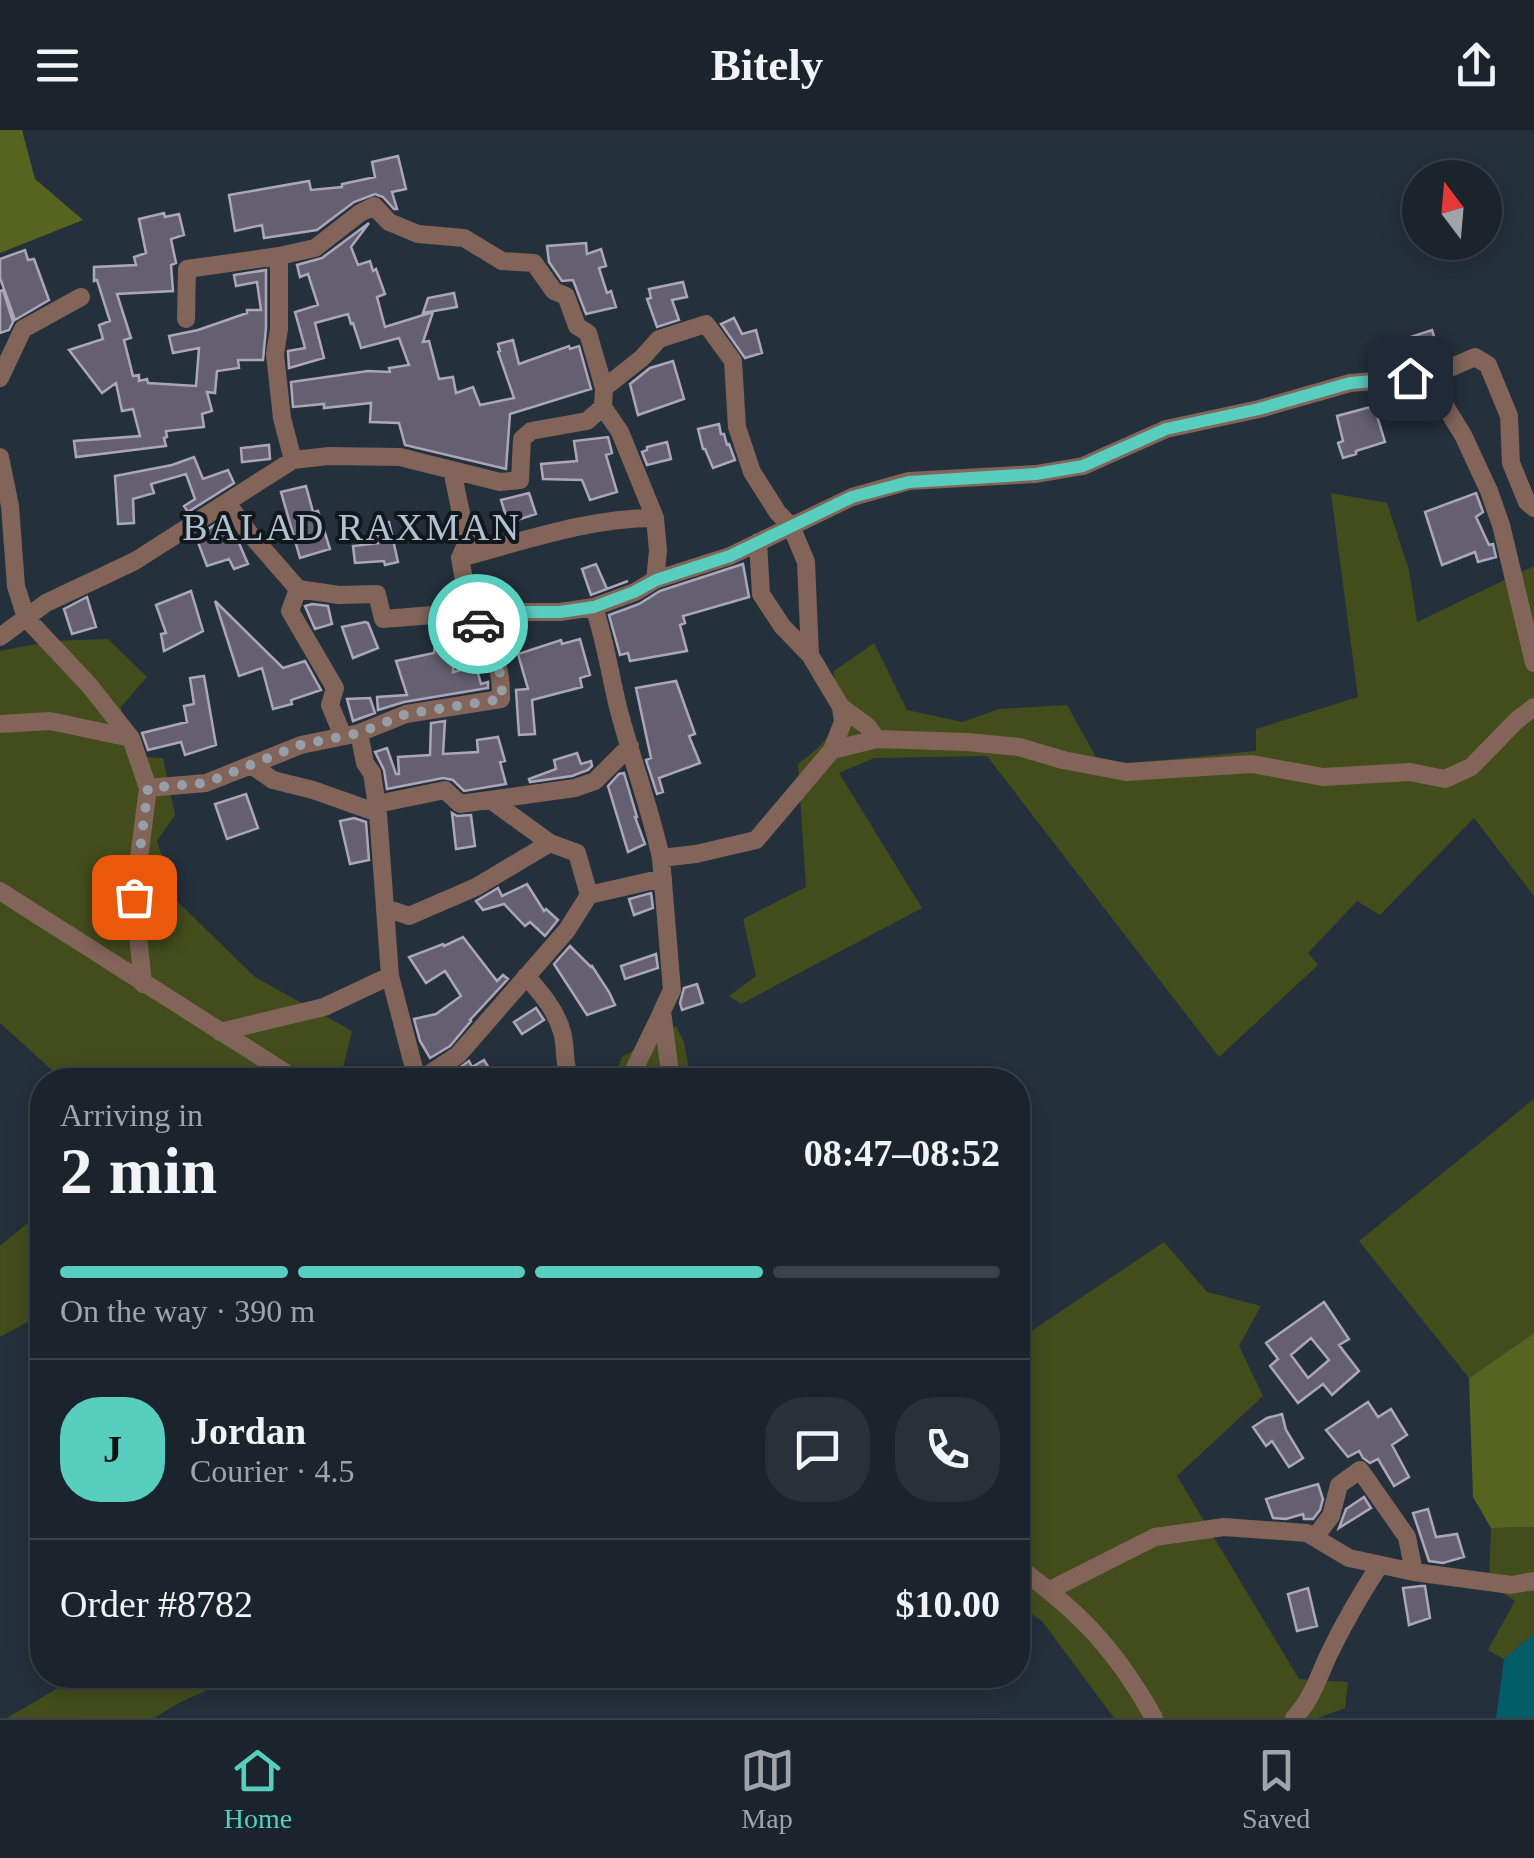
<!DOCTYPE html>
<html lang="en">
<head>
<meta charset="utf-8">
<style>
	:root { --surface:#1b242d; --page:#283039; --text:#f1f3f6; --muted:#a0a4aa; --line:#394149; --accent:#58cebf }
	body { margin:0; font-family:"Times New Roman",serif; background:var(--page); color:var(--text); height:100vh; display:flex; flex-direction:column; font-size:38px; white-space:nowrap }
	* { box-sizing:border-box; margin:0 }
	p { font-size:32px; color:var(--muted) }
	.icon { flex:none; width:55px; height:55px; fill:none; stroke:currentColor; stroke-width:2; stroke-linecap:round; stroke-linejoin:round }
	.map { position:relative; flex:1; overflow:hidden }
	.drawer { position:absolute; left:30px; top:938px; width:1000px; height:620px; display:flex; flex-direction:column; background:var(--surface); border-radius:40px; box-shadow:0 5px 25px #0003,0 0 0 2px var(--line) }
	.drawer>* { flex:none }
	.needle { width:65px; rotate:344deg }
	.controls { position:absolute; left:1402px; top:30px; display:grid; gap:20px }
	.controls a { display:grid; place-items:center; width:100px; height:100px; border-radius:50%; background:var(--surface); box-shadow:0 5px 25px #0003,0 0 0 2px var(--line); font-size:50px }
	.pin { position:absolute; display:grid; place-items:center; width:85px; height:85px; color:#fff; margin:-42px; border-radius:20px; box-shadow:0 5px 15px #0006 }
	.courier { position:absolute; display:grid; place-items:center; width:100px; height:100px; margin:-50px; border:8px solid #58cebf; border-radius:50%; background:#fff; color:#222; box-shadow:0 2px 12px #0007 }
	.summary em { font-style:normal; font-weight:800 }
	.summary div { display:flex; flex-direction:column-reverse }
	.summary { display:flex; align-items:center; justify-content:space-between; height:170px; padding:0 30px }
	h1 { font-size:65px; font-weight:800; line-height:75px }
	.bar { display:grid; grid-template-columns:repeat(4,1fr); gap:15px 10px; align-content:center; height:120px; padding:0 30px }
	.bar i { height:12px; border-radius:8px; background:var(--line) }
	.bar .active { background:var(--accent) }
	.bar p { grid-column:span 4 }
	.line { display:flex; align-items:center; gap:25px; padding:0 30px; border-top:2px solid var(--line) }
	.line div { flex:1 }
	.round { display:grid; place-items:center; flex:none; width:105px; height:105px; border-radius:40px; background:var(--page) }
	header { display:flex; justify-content:space-between; align-items:center; height:130px; padding:0 30px; background:var(--surface); font-size:45px; font-weight:800 }
	.dock { display:flex; justify-content:space-around; align-items:center; height:140px; border-top:2px solid var(--line); background:var(--surface); font-size:28px; color:var(--muted) }
	.dock a { display:grid; justify-items:center; gap:5px }
	.dock .active { color:var(--accent) }
	.map>svg:first-child { display:block }
	.green { fill:#434d1c }
	.forest { fill:#56641f }
	.water { fill:#025d69 }
	.building { fill:#646071; stroke:#aba6b9; stroke-width:2.5; fill-rule:evenodd }
	.lines { fill:none; stroke-linecap:round; stroke-linejoin:round }
	.minor { stroke:#826459; stroke-width:18 }
	.done { stroke:#969fa8; stroke-width:10; stroke-dasharray:0 18 }
	.route { stroke:#58cebf; stroke-width:12 }
	.labels { text-anchor:middle; dominant-baseline:central; stroke-width:8; stroke-linejoin:round; paint-order:stroke }
	.quarter-label { font-size:38px; letter-spacing:2.5px; fill:#b1c1d0; stroke:#12171d }
</style>
</head>
<body>
<header><svg class="icon" aria-label="menu" viewBox="0 0 24 24"><path d="M4 6h16M4 12h16M4 18h16"/></svg>Bitely<svg class="icon" aria-label="share" viewBox="0 0 24 24"><path d="M12 15V3M7 8l5-5 5 5M5 13v7h14v-7"/></svg></header>
<div class="map">
<svg width="1534" height="1588" viewBox="0 0 1534 1588">
	<rect width="100%" height="100%" fill="#24303c"/>
	<!-- green -->
	<path class="green" d="M1331,363L1387,373L1409,440L1417,492L1534,436V766L1474,688L1380,785L1357,771L1308,823L1318,835L1219,927L987,626L874,628L839,643L922,778L741,874L729,866L756,846L743,789L806,757L798,634C842,602 836,592 834,541L874,513L907,580L962,592L999,579L1067,575L1101,636L1256,621V599L1358,567Z
		M108,509L147,547L121,577L129,626L163,628L175,685L157,711L177,771L255,847L352,901L340,950H63L0,893V521L52,511Z
		M676,896L684,912L691,950H614L622,927Z
		M1534,969V1203L1469,1248L1359,1111Z
		M42,1081V1184L0,1207V1116Z
		M1164,1112L1207,1162L1261,1176L1239,1216L1263,1266L1177,1346L1299,1549L1348,1552L1345,1578L1318,1588H1114L1042,1491L1018,1475V1210Z
		M1534,1397V1503L1504,1529L1488,1520L1515,1471L1489,1454L1491,1398Z
		M80,1545H240L179,1573L154,1588H7Z"/>
	<!-- forest -->
	<path class="forest" d="M0,0H22L35,49L83,90L0,123Z
		M1534,1203V1397L1491,1398L1473,1367L1469,1248Z"/>
	<!-- water -->
	<path class="water" d="M1534,1503V1588H1496L1504,1529Z"/>
	<!-- building -->
	<path class="building" d="M398,26L406,59L392,62L397,79H394L383,67L375,64L354,72L317,100L264,108L262,95L235,101L229,65L309,51L311,60L342,57V54L375,47L372,32Z
		M164,83L165,87L179,84L184,105L171,109L176,133L171,135L173,161L117,164L131,208L124,210L133,246L139,245V251L147,249L148,253L196,256L199,218L173,223L169,206L198,200L247,183V180H261L257,152L236,156L234,145L266,140V198L263,230H238L239,238L217,241L215,263L207,262L212,281L202,284L204,297L166,301L167,307L164,308L166,316L76,327L74,311L140,306L133,279L122,281L116,253L102,263L69,220L103,209L99,195L110,191L97,150L94,151V137L136,135L134,127L146,123L139,89Z
		M369,93L351,117L358,135L370,131L373,141L376,139L385,164L377,167L385,197L433,182L423,212L429,211L439,249L453,247L456,263L473,257L480,275L514,268L498,222L500,221L498,214L513,210L519,234L569,216L570,219L579,216L591,259L510,284L506,339L405,315L399,293L370,292L371,273L324,278V274L293,277L291,252L368,241L390,242L389,238L409,235L399,208L361,218L353,193L351,194L348,184L315,193L324,228L289,238L288,221L305,218L295,182L318,175L308,144L300,147L297,135L322,128Z
		M586,113L587,124L601,119L606,136L599,138L607,163L611,161L616,177L586,184L573,150L562,151L549,132L547,116Z
		M25,120L28,130L34,129L49,170L15,190L0,148V129Z
		M683,152L687,167L672,170L679,190L657,197L647,169L651,168L649,159Z
		M3,160L13,192L9,200L0,203V161Z
		M454,163L457,177L423,183L428,168Z
		M734,188L742,204L756,200L762,223L745,228L721,194Z
		M1432,200L1439,222L1400,231L1395,212Z
		M673,231L684,269L638,285L630,254L650,238Z
		M1374,276L1385,312L1356,321V324L1343,328L1338,313L1343,311L1337,286Z
		M719,294L721,304H724L727,315L729,314L735,330L713,338L705,319H703L698,299Z
		M608,307L612,323L606,325L617,362L590,370L582,350L543,349L541,334L577,331L574,311Z
		M667,312L671,329L647,335L642,322L647,320V317Z
		M269,315L270,329L242,332L241,318Z
		M194,327L203,349L228,340L234,353L188,382L184,376L195,369L186,344L151,354L154,363L133,369L134,393L118,394L115,346L172,335Z
		M306,356L313,382L318,381L330,419L300,428L281,362Z
		M529,363L536,384L508,393L501,370Z
		M1476,363L1483,382L1476,387L1489,415L1493,414L1496,427L1478,432L1475,422L1442,435L1425,382Z
		M219,392L224,400L230,397L236,406L248,434L234,439L229,429L207,436L196,407Z
		M389,392L398,432L385,435L384,431L355,433L353,416L379,413L375,396Z
		M596,434L607,459L628,451L591,465L582,439Z
		M743,434L749,467L683,486L685,493L680,495L687,521L630,531L628,523L620,525L609,485L639,474L660,461Z
		M191,461L203,501L164,521L161,504L166,503L156,475Z
		M87,467L96,497L72,504L64,479Z
		M215,471L283,538L305,531L321,560L291,570L292,574L273,579L262,538L239,546Z
		M312,474L328,476L332,494L315,499L305,476Z
		M365,492L368,493L378,518L353,528L342,497Z
		M436,503L456,505L453,542L476,536L481,554L488,552V558L404,572L378,580L377,567L407,565L396,531L434,523Z
		M580,509L590,545L580,548L582,557L532,570L535,604L519,605L516,560L528,559L518,524L561,510L562,514Z
		M204,546L216,615L185,625L181,612L148,620L142,603L187,592L184,576L194,574L190,548Z
		M676,551L695,604L689,606L700,633L659,648L663,662L657,664L646,630L651,628L636,558Z
		M370,568L375,583L353,591L347,569Z
		M445,591L443,624L478,622L477,610L498,607L505,631L500,632L506,654L464,661L453,650L443,648L387,659L384,640L375,622L387,618L396,644H399L398,627L430,625L431,593Z
		M577,623L581,634L591,631L592,636L588,640L572,646L530,652L529,649L556,639L554,630Z
		M624,643L637,687H635L645,714L628,722L608,656L619,644Z
		M246,664L258,698L227,709L215,674Z
		M452,683L457,686L471,685L475,716L456,719Z
		M354,688L366,692L369,730L350,734L340,691Z
		M527,754L544,781L546,779L558,790L545,806L530,792L525,796L504,774L483,780L476,771L498,758L502,766Z
		M651,763L653,778L634,785L629,769Z
		M463,807L497,851L503,845L508,849L470,890L471,891L450,916L430,928L420,911L414,889L436,884L461,866L445,841L426,853L409,827L443,814L444,816Z
		M570,816L591,837L592,836L609,862L615,875L587,885L554,834Z
		M656,824L658,838L625,849L621,836Z
		M697,854L703,873L682,880L680,873L684,858Z
		M536,878L544,890L522,904L514,892Z
		M484,930L496,950H443L469,931L472,937Z
		M1324,1172L1349,1209L1339,1215L1359,1241L1332,1265L1323,1254L1298,1273L1270,1236L1278,1229L1266,1213ZM1311,1208L1329,1230L1308,1248L1291,1225Z
		M1368,1272L1378,1287L1391,1279L1407,1305L1392,1315L1409,1347L1394,1356L1378,1329L1370,1333L1363,1328L1359,1321L1348,1327L1326,1300Z
		M1282,1284L1286,1300L1303,1328L1289,1337L1272,1311L1266,1316L1253,1297L1267,1288Z
		M1318,1354L1323,1369L1320,1380L1313,1389H1304L1303,1384L1286,1389L1273,1388L1266,1369Z
		M1364,1367L1371,1378L1339,1398L1346,1379Z
		M1428,1379L1436,1407L1457,1404L1464,1427L1443,1433L1429,1431L1413,1383Z
		M1421,1456H1425L1430,1488L1409,1495L1403,1458Z
		M1308,1458L1317,1496L1297,1501L1288,1464Z"/>
	<g class="lines">
		<!-- minor -->
		<path class="minor" d="M279,126L315,118L360,83L374,76L389,92L418,104L464,108L502,131L534,133L554,161L566,166L577,196L588,203L604,258
			M186,189L187,139L279,126V199L275,224L282,288L293,330
			M1430,244L1437,263L1463,305L1489,361L1501,395L1534,533
			M0,248L23,199L81,167
			M0,327L10,376L16,456L26,488L89,555L131,608L148,658L134,767L143,854
			M452,340L500,352L520,350L522,309L531,301L587,291L603,277
			M758,412L761,464L782,496L810,525L841,577L843,592L832,620
			M460,428C524,411 588,388 655,388
			M655,450L658,421L655,388L620,302L603,277L604,258L642,228L659,209L706,194L733,231L737,297L752,342L778,383L791,396L806,432L810,525
			M298,459L290,481L335,558L330,575L343,606
			M594,477C605,510 610,544 618,577C631,628 650,677 661,728
			M0,507L46,473L135,431L293,330L329,326L400,327L452,340L467,412L460,428L470,482H560L594,477L635,462L655,450L730,426L852,367L909,351L1036,344L1083,336L1166,299L1259,279L1350,253L1411,248L1443,241L1475,227L1488,235L1509,286L1511,333L1527,372L1534,378
			M841,577L867,596L877,609
			M0,594L50,591L131,608
			M359,603L365,633L372,643L378,683L390,846L417,950
			M251,635L273,650L313,660L378,683
			M148,658L206,653L301,615L359,603L406,584L501,569C502,531 490,513 470,482L383,489L377,464L339,465L298,459L250,404L227,373
			M492,671L550,713
			M377,674L445,660L460,674L575,658L595,651L630,616
			M0,761L297,950
			M386,778L409,786L476,757L550,713L577,723L589,765
			M526,846C541,863 556,880 562,902C567,919 562,934 572,950
			M220,902L324,877L390,846
			M420,950L458,925L567,800L589,765L663,748
			M629,950L662,882
			M671,950L662,881L672,860L661,728L696,724L756,710L832,620L877,609L967,612L1019,617L1063,630L1126,642L1252,634L1323,647L1410,642L1445,649L1471,637L1517,590L1534,577
			M1315,1407L1331,1386L1339,1355L1360,1340L1407,1407L1414,1442
			M1018,1437C1080,1482 1117,1521 1154,1588
			M1050,1460L1155,1407L1224,1397L1307,1403L1349,1428L1414,1442L1511,1455L1534,1451
			M1294,1588C1311,1571 1318,1548 1328,1526C1343,1495 1360,1465 1379,1436"/>
	</g>
	<g class="lines">
		<!-- done -->
		<path class="done" d="M134,767L148,658L206,653L300,615L359,603L406,584L502,569C502,537 495,521 478,494"/>
		<!-- route -->
		<path class="route" d="M478,494L470,482H560L594,477L634,462L656,450L730,426L852,367L909,352L1036,344L1083,336L1166,299L1259,279L1350,253L1410,248"/>
	</g>
	<g class="labels">
		<!-- quarter labels -->
		<g class="quarter-label">
			<text x="352" y="397">BALAD RAXMAN</text>
		</g>
	</g>
</svg>
<div class="controls">
<a><svg class="needle" viewBox="-14 -14 28 28"><path d="M0-13l5 13h-10z" fill="#e53935"/><path d="M0 13l5-13h-10z" fill="#a0a4aa"/></svg></a>
</div>
<div class="pin" style="left:134px;top:767px;background:#ea580c"><svg class="icon" aria-label="bag" viewBox="0 0 24 24"><path d="M5 8h14l-1 12H6zM9 8a3 3 0 0 1 6 0"/></svg></div>
<div class="pin" style="left:1410px;top:248px;background:#1f2937"><svg class="icon" aria-label="home" viewBox="0 0 24 24"><path d="M3 11l9-7 9 7M6 9v11h12V9"/></svg></div>
<div class="courier" style="left:478px;top:494px"><svg class="icon" aria-label="car" viewBox="0 0 24 24"><path d="M5 17H2v-5l4-1 3-4h7l3 4 3 1v5h-3M9 17h6M6 11h13"/><circle cx="7" cy="17" r="2"/><circle cx="17" cy="17" r="2"/></svg></div>
<section class="drawer">
<div class="summary"><div><h1>2 min</h1><p>Arriving in</p></div><em>08:47–08:52</em></div>
<div class="bar"><i class="active"></i><i class="active"></i><i class="active"></i><i></i><p>On the way · 390 m</p></div>
<div class="line" style="height:180px"><b class="round" style="background:var(--accent);color:#111">J</b><div><b>Jordan</b><p>Courier · 4.5</p></div><a class="round"><svg class="icon" aria-label="chat" viewBox="0 0 24 24"><path d="M4 5h16v11H9l-5 4z"/></svg></a><a class="round"><svg class="icon" aria-label="phone" viewBox="0 0 24 24"><path d="M5 4h4l2 5-3 2q2 4 5 5l2-3 5 2v4C11 20 4 13 5 4z"/></svg></a></div>
<div class="line" style="height:130px"><div>Order #8782</div><b>$10.00</b></div>
</section>
</div>
<nav class="dock">
<a class="active"><svg class="icon" aria-label="home" viewBox="0 0 24 24"><path d="M3 11l9-7 9 7M6 9v11h12V9"/></svg>Home</a>
<a><svg class="icon" aria-label="map" viewBox="0 0 24 24"><path d="M3 6l6-2 6 2 6-2v14l-6 2-6-2-6 2zM9 4v14M15 6v14"/></svg>Map</a>
<a><svg class="icon" aria-label="saved" viewBox="0 0 24 24"><path d="M7 4h10v16l-5-4-5 4z"/></svg>Saved</a>
</nav>
</body>
</html>
